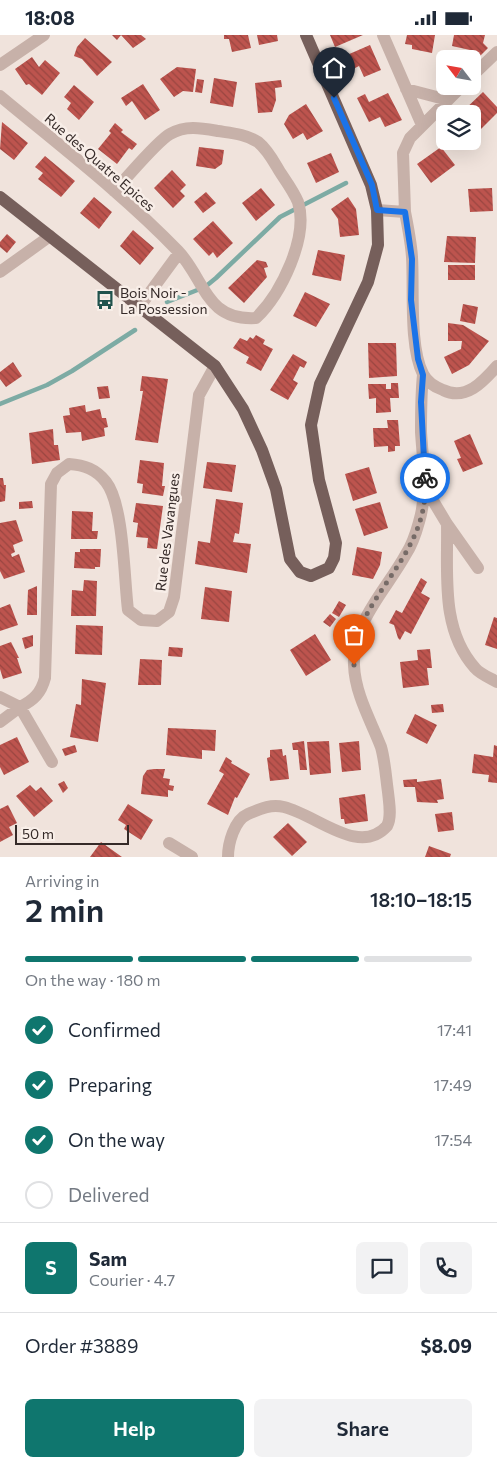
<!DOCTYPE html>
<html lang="en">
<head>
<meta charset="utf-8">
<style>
	:root { --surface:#fff; --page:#f2f2f3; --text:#1f2937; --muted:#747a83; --line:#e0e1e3; --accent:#0f766e }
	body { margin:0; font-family:Commissioner,sans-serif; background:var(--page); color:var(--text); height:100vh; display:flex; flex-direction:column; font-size:19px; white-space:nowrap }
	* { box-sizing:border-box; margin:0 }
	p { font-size:16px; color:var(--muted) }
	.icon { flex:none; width:28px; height:28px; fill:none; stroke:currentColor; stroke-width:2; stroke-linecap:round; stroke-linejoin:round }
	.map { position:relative; height:822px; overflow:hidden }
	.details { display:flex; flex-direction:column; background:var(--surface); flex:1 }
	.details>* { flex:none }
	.needle { width:32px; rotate:301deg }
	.buttons { position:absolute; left:436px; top:15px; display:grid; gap:10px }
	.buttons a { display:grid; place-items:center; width:45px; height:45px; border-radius:8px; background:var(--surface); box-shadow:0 5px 20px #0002; font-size:25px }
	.scale { position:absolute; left:15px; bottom:12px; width:114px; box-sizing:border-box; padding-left:5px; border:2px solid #352a28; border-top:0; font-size:14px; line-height:18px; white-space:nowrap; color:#352a28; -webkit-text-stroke:4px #f8eee8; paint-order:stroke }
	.pin { position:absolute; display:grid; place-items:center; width:42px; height:42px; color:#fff; margin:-51px -21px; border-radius:50% 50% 50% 0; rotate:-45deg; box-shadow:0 0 5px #0007 }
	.pin .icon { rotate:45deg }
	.courier { position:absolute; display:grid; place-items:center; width:50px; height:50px; margin:-25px; border:4px solid #1a73e8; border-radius:50%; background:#fff; color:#222; box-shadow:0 1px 6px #0007 }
	.summary em { font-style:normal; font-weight:600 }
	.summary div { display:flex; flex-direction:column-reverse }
	.summary { display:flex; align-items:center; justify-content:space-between; height:85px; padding:0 25px }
	h1 { font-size:32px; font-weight:600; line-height:38px }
	.bar { display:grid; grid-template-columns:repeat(4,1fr); gap:8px 5px; align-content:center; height:60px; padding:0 25px }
	.bar i { height:6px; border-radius:4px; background:var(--line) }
	.bar .current { background:var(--accent) }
	.bar p { grid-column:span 4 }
	.line { display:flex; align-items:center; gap:12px; padding:0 25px; border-top:1px solid var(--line) }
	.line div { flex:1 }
	.round { display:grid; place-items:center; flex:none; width:52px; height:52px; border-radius:8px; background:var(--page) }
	ol { padding:0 25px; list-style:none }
	li { display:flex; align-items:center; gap:15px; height:55px }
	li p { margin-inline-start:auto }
	li .icon { padding:5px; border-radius:50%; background:var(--accent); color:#fff; stroke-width:4 }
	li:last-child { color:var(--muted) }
	li i { width:28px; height:28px; border:2px solid var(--line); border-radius:50% }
	.action { display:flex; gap:10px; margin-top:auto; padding:10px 25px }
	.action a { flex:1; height:58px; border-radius:8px; background:var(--accent); color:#fff; font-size:20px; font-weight:600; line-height:58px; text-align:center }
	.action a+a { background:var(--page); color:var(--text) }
	.status { display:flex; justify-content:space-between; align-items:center; height:35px; padding:0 25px; background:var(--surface); direction:ltr }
	.status svg { height:14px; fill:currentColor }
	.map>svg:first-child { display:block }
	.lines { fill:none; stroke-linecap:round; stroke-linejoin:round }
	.stream { stroke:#7daba4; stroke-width:4.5 }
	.building { fill:url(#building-back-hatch) }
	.minor { stroke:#c7b1a9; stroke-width:12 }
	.major { stroke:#765f5b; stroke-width:12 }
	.done { stroke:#766b67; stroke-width:5; stroke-dasharray:0 9 }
	.route { stroke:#1a73e8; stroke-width:6 }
	.labels { text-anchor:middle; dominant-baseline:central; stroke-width:5; stroke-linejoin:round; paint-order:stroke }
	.street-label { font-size:14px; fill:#352a28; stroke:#f8eee8 }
	.poi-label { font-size:14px; fill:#352a28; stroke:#f8eee8; text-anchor:start }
</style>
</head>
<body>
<div class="status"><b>18:08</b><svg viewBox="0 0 49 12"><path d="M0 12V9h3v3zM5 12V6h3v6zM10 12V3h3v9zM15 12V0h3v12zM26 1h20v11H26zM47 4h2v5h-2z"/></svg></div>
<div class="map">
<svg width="497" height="822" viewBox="0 0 497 822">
	<defs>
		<pattern id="building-back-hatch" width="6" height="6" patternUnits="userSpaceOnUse" patternTransform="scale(1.25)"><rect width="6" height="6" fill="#bd544e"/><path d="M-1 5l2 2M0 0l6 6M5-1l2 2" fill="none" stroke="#9a4641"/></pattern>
	</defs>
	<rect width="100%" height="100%" fill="#f0e3dc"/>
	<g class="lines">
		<!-- stream -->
		<path class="stream" d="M167,267L205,252L216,243L280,182L346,148
			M0,369L47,350L72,336L135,295"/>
	</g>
	<!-- building -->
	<path class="building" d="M112,0H141L146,4L133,13L121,0L117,5Z
		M224,0H248L251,13L232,17L229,4H224Z
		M257,0H277L278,6L259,10Z
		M330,0H363L335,12Z
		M407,0H435L432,18L412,14V10L405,9Z
		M454,0H485L483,8L488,13L478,23L470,15L452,11Z
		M85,3L112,27L97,41L82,24L74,21L77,12Z
		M370,10L381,35L364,42L359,31L353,34L347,20Z
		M32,22L39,32L45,25L60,38L42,60L29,49L26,50L15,34Z
		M177,32L196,34L193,57L183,56L174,62L160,44Z
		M214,43L237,47L233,72L210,68Z
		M197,44L204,45L202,58L195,57Z
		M281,45L282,52L275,53L276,65L272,77L258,78L255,48Z
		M143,49L160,75L145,85L132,66L126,71L121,63Z
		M74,50L94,67L79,85L67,74L71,68L64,62Z
		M483,57L497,72V78L479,96L472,90V79L461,78Z
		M388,58L402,85L385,92L380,82L369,87L357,63L365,59L369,67Z
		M306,69L323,96L307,105L303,98L293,104L284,89L289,80Z
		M2,87L28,108L14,125L0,114Z
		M115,88L123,95L121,97L137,109L132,115L129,113L117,129L98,114L111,98L109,96Z
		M199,112L224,115L222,129L215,134L196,131Z
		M441,112L455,130L431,148L417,129Z
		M331,118L339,137L316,148L307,128Z
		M45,121L75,146L61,162L38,144L43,138L35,132Z
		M172,135L186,150L180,156L185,161L173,173L154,153Z
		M261,153L275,170L256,186L242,168Z
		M492,153L493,176L470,177L468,154Z
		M206,157L216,168L203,178L194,167Z
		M94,162L112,177L99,194L80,178Z
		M348,162L356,174L359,200L340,202L338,184L331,174Z
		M213,186L233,208L217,223L213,217L209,221L193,204Z
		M133,195L154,213L140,230L120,211Z
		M7,199L16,207L7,218L0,212V207Z
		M447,201L476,202L475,228L444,227Z
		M318,215L345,220L341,246L312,240Z
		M257,225L266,227L268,232L264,233L267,242L244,268L228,253Z
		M448,230H475V245H448Z
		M305,257L330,269L316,292L293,281Z
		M463,269L478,272L475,289L460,286Z
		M448,288L463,290L489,306L469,330L452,339L444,322L461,314L462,306H448Z
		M256,300L265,305L263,309L273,314L261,336L246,328L249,322L233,313L240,303L247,306L250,302L253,304Z
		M368,308H396L397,341L369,343Z
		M293,319L307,327L304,333L300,331L293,345L298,348L288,365L270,355Z
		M13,327L22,341L6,352L0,344V337Z
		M142,341L168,344L158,408L135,405L143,356H140Z
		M391,348H398L399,363H390L391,377L376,378V363L369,364L368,349H386V354H391Z
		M108,351L110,363L99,364L97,352Z
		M85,370L86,377L100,374L102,383H106L108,392L104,393L105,401L82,406L81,397L66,398L63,381L70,380L69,373Z
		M387,385H398L400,411H395V416L388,417V411L374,412L373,393H388Z
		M53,394L54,410H58L60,425L32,429L29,398Z
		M470,399L483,429L463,437L457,424L461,423L454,406Z
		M140,425L164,428L162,451H165L163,461L142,458L143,449L137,448Z
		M207,427L236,430L232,457L203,453Z
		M369,432L377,458L353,466L345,439Z
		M0,443H3L4,450H6L5,466L0,467Z
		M216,464L243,468L239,499L235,498L233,507L251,509L247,538L195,529L198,506L210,508Z
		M32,466L33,473L19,474V467Z
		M380,467L388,493L364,501L355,474Z
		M136,468L163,471L157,514L147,513L148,503L136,502L138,488L133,487Z
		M72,476L93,477L92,496H98L97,504H71Z
		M16,485L23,506L13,510L15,517L11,519L12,522L19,519L25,537L4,544L0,536V488Z
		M357,512L382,517L380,530L373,544L352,540Z
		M80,514H101L100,532H95V534L74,533L75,517H80Z
		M421,543L427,547L421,558L430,563L411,599L405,596L400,605L398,603L394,590L389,588L396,575L402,578Z
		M84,545L97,546L96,581H71L72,555L83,556Z
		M37,551V580H27L28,555Z
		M205,552L232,556L229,587L201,584Z
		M339,566L346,570L339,582L332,578Z
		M10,569L18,590L0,596V573Z
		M330,579L336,584L330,592L323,587Z
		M494,582L497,583V614L485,610Z
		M76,590L103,591L102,620L75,619Z
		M315,599L331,625L306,641L290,615Z
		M33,600V611L25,614L22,603Z
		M11,607L19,623H17L22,638L3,644L0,634V611Z
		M169,612L183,613L182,622L168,621Z
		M430,614L432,633H427L429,650L403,653L400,627L418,625L417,615Z
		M140,624L162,625L161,650H138Z
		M82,644L106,648L98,707L70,702L76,669L81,670Z
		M443,669L444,677L432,678L431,670Z
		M415,679L437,690L427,709L406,698Z
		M168,693L216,695L215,716L202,715V724L166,720Z
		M17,702L29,727L4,740L0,732V710Z
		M304,706L307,735H300L298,715H293L292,708Z
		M329,706L331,738L310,740L307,707Z
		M359,706L361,735L342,737L339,708Z
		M75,710L77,717L65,721L62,714Z
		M494,710L497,711V748L488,747L489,740L472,738L474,719L493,722Z
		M282,714L283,721L286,720L289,744L270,746L267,723L270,722V715Z
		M226,722L232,726L231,728L250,739L237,763L235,762L228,780L207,769L224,739L219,736Z
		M154,734H165L163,743L170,744L169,750L174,751L173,756L168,755V762L141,759L143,741L147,735Z
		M417,744V747L441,744L444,764L437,765L438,768L417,767L415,752H404L403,745Z
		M64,746L68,753L63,758L58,749Z
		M30,750L36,756L41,752L53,766L34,782L16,761Z
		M365,759L368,786L345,789L344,784H341L339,763Z
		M128,769L153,785L141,805L124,794L126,790L118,785Z
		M8,770L17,788L9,792L13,800L0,807V774Z
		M452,777L454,795L438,797L435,779Z
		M288,788L307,807L292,821L273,802Z
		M101,807L122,822H90Z
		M429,811L451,819L450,822H425Z"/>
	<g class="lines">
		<!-- minor -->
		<path class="minor" d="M383,0L422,90
			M0,30L44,0
			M472,41L497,17
			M406,54L448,65
			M0,61C60,111 123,159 178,216C205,244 205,286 256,283C281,259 309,202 298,167C294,157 286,146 280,137C274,127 268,115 258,107C246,99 231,98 218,96C201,93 186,90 170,99C157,106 127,143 114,156
			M377,175L405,177C408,192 411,207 412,222C414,254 409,311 423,339C427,347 435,352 443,355C466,366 483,347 497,331
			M405,177L403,118L410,103L462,51
			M0,237L50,201
			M140,271L179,218
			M426,454L447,489L478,533
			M447,489C448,538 440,594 475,633C480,639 490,643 497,647
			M0,662L20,672C34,665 41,658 45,643L51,449L57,438L69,429C84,430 96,434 106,447C124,470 124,544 128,575L141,585L157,586L169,577L174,562L199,360L215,331
			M0,687L20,672L52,727
			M169,808L192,822
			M228,822C228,809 234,785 248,779C260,774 270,769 284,772C317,780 359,822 387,791C392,782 389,767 388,757C386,743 385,726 381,712C371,686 355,659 354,630C352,587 387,554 406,519C412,510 416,498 419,487C428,457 423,428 421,397C421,378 421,359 423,340"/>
		<!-- major -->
		<path class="major" d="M0,162L215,331L243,374L262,415L276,454L290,524L300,537L311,541L329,533L334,523L336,508L319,445L311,390L320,349L368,247L378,210L377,175L371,150L306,0"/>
	</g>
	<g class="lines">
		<!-- done -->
		<path class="done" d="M354,630C355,622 354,611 356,603C376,547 430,511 425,443"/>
		<!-- route -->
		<path class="route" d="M334,63L372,150L377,175L405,177L412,224L411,265L418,324L423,340L421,367L425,443"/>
	</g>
	<!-- icons -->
	<defs>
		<g id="bus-bare" transform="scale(1.5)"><path d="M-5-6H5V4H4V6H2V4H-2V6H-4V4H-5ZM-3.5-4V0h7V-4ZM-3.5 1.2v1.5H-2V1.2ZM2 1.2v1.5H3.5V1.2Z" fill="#21534d" stroke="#f8eee8" stroke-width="2.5" paint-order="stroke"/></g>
	</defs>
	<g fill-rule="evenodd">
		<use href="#bus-bare" x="105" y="265"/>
	</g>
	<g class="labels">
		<!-- street labels -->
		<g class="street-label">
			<text transform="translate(100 127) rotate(41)">Rue des Quatre Epices</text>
			<text transform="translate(167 497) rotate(-83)">Rue des Vavangues</text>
		</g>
		<!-- poi labels -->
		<g class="poi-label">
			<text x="120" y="257">Bois Noir -<tspan x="120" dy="16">La Possession</tspan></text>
		</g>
	</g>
</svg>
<div class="buttons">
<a><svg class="needle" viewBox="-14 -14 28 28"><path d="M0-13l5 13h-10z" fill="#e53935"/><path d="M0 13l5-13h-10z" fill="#747a83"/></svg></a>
<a><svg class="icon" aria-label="layers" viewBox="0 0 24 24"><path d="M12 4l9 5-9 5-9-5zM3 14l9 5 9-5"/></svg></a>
</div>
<div class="scale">50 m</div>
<div class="pin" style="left:354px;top:630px;background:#ea580c"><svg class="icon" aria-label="bag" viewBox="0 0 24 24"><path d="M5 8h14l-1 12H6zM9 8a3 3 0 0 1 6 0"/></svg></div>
<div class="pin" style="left:334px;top:63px;background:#1f2937"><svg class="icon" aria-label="home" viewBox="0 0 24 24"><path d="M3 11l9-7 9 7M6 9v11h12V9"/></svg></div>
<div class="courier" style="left:425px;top:443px"><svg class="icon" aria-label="bike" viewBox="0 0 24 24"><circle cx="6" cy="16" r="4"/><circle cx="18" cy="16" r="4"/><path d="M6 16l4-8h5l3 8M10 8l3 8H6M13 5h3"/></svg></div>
</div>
<section class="details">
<div class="summary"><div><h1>2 min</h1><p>Arriving in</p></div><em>18:10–18:15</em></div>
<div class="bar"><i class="current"></i><i class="current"></i><i class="current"></i><i></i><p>On the way · 180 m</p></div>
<ol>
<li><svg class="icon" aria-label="check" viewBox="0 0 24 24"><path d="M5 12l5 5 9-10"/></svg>Confirmed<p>17:41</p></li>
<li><svg class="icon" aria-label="check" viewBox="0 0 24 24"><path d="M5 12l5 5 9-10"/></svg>Preparing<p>17:49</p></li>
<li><svg class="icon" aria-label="check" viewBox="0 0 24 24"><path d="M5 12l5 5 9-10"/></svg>On the way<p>17:54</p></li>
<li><i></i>Delivered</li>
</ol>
<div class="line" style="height:90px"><b class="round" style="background:var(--accent);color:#fff">S</b><div><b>Sam</b><p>Courier · 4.7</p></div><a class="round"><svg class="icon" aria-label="chat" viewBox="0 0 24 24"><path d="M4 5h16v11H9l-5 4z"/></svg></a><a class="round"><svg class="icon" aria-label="phone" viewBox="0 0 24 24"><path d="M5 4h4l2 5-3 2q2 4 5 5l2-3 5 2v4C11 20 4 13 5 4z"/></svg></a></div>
<div class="line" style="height:65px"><div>Order #3889</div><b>$8.09</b></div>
<div class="action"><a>Help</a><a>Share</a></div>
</section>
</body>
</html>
